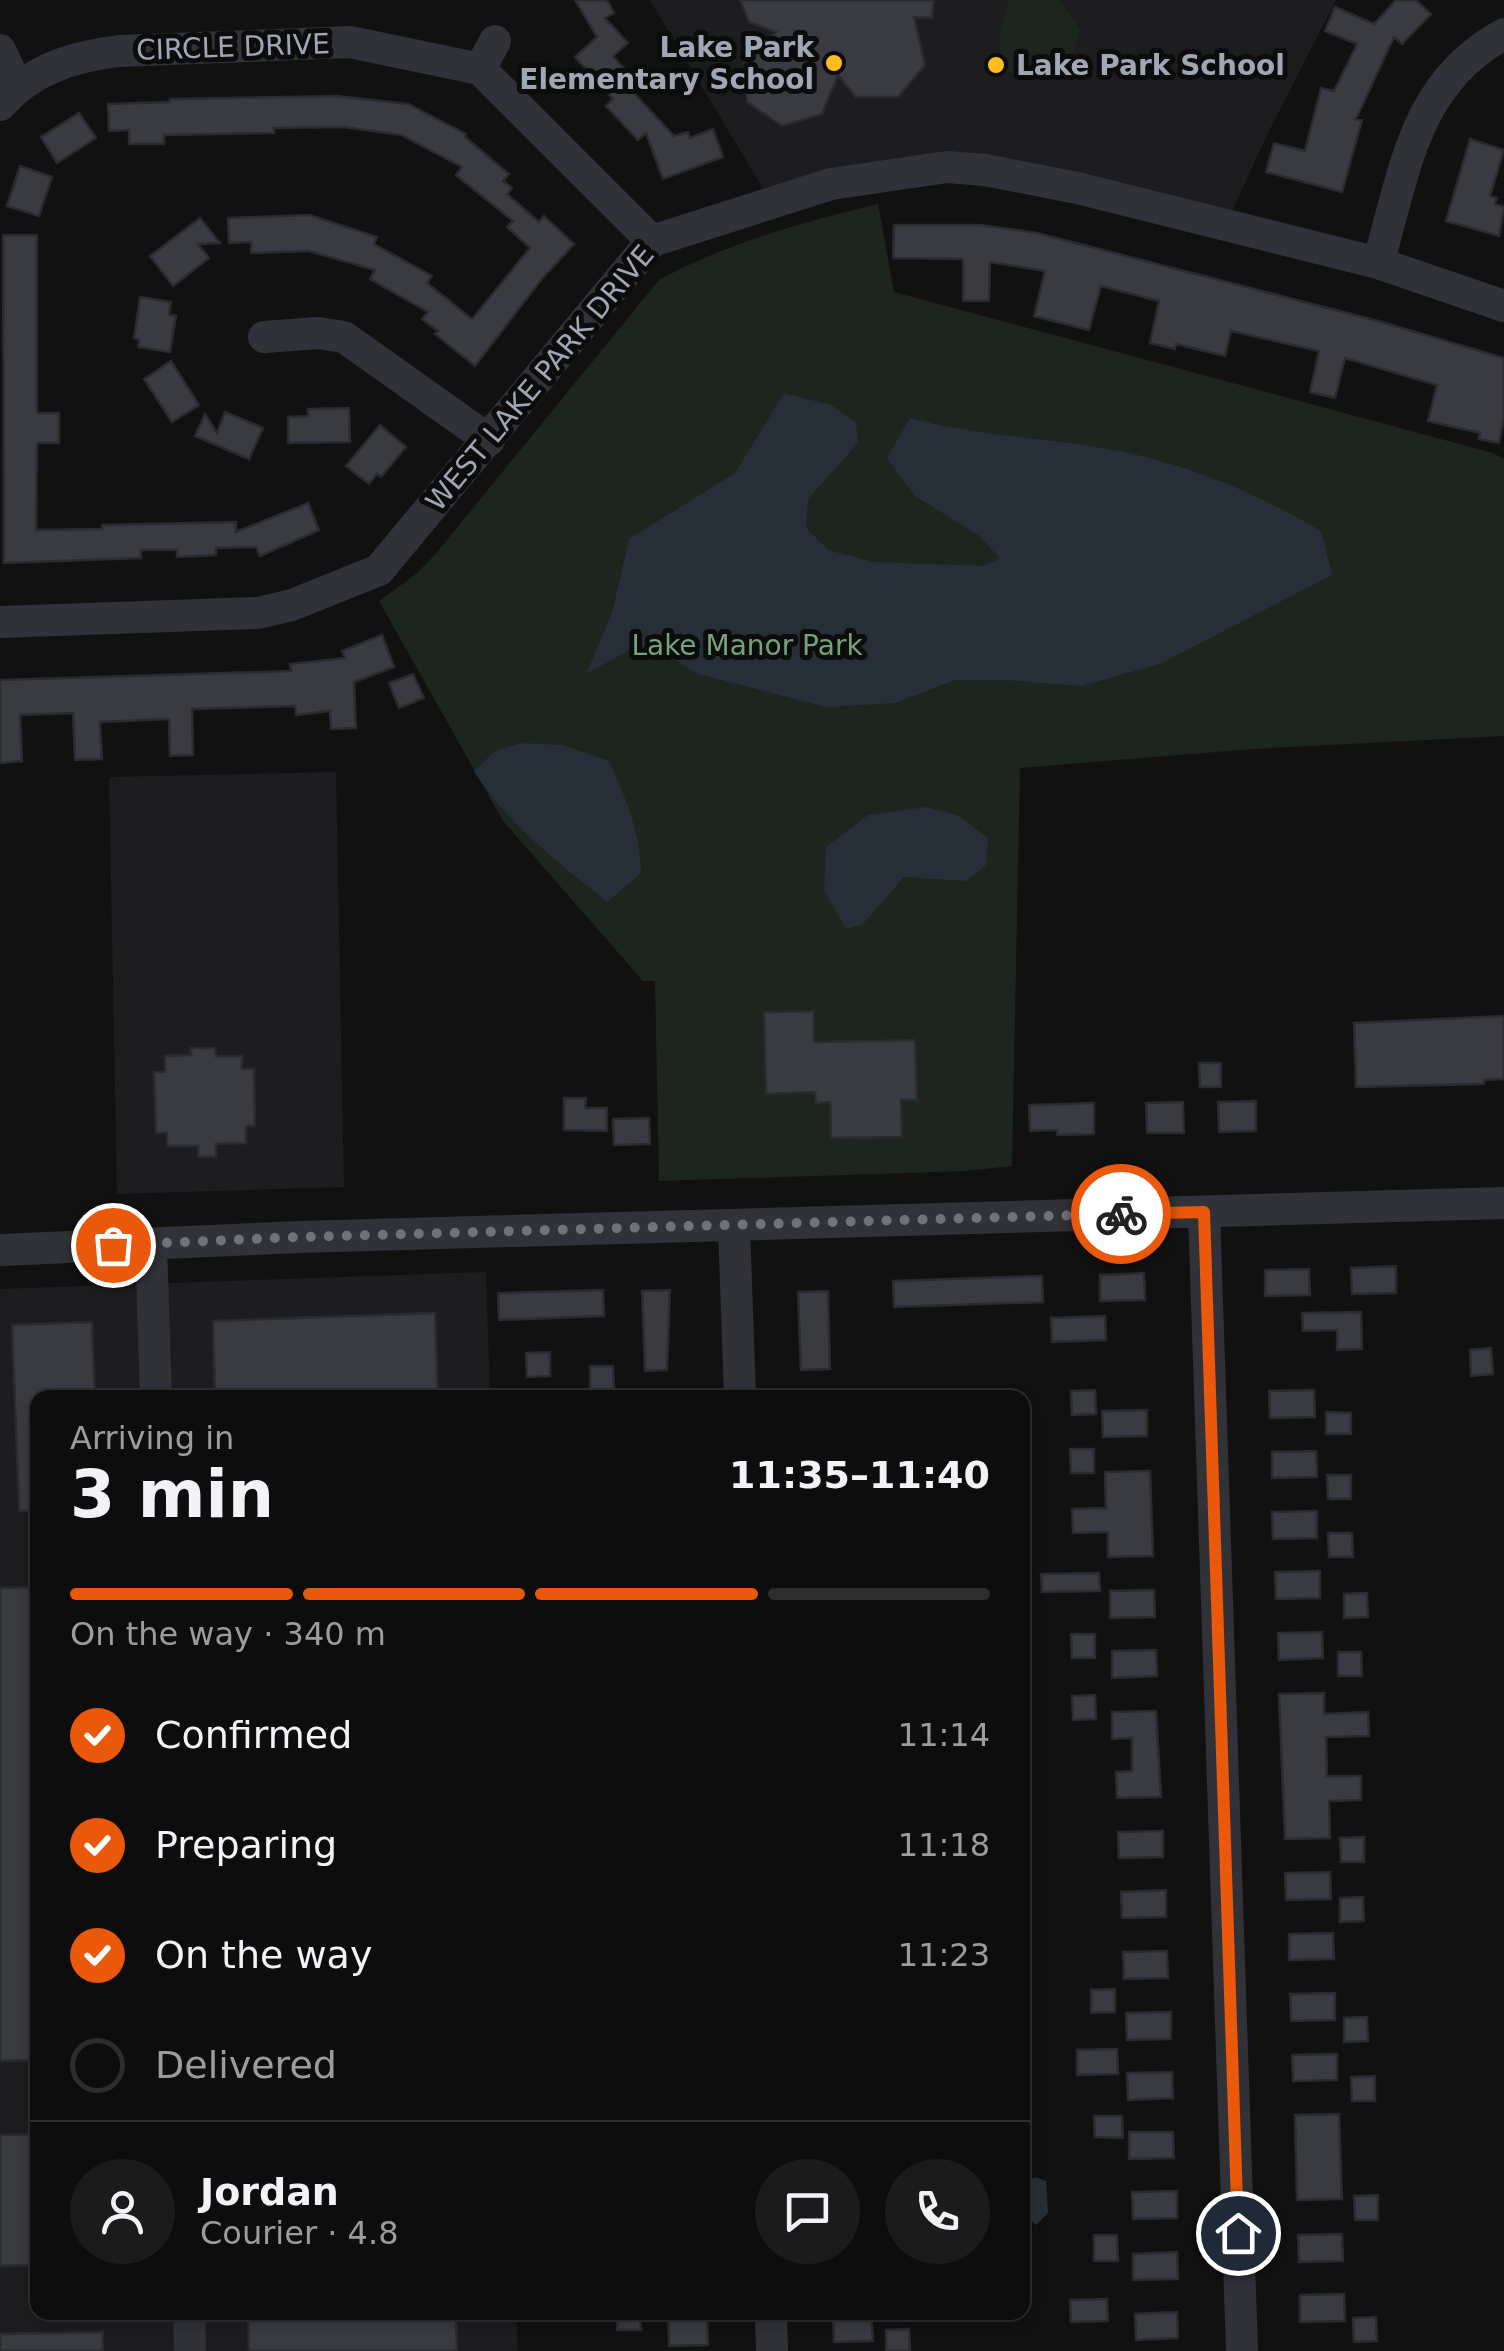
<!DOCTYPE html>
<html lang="en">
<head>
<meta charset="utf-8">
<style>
	:root { --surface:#0d0d0e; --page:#1b1b1c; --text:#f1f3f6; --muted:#9a9c9e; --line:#2d2d2e; --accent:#ea580c }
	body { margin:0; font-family:"DejaVu Sans",sans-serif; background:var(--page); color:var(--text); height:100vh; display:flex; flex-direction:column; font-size:38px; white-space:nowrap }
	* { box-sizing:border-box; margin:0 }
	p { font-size:32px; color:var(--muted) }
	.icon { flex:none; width:55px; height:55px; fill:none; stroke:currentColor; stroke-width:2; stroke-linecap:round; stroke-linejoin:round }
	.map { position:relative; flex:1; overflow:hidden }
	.drawer { position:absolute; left:30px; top:1390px; width:1000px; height:930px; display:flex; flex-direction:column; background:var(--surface); border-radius:20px; box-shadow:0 5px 15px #0003,0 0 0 2px var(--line) }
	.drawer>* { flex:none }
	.pin { position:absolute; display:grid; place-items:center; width:85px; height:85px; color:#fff; margin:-42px; border:5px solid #fff; border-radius:50%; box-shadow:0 2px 10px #0007 }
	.courier { position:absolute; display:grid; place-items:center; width:100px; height:100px; margin:-50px; border:8px solid #ea580c; border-radius:50%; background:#fff; color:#222; box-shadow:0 2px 12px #0007 }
	.overview em { font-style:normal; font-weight:700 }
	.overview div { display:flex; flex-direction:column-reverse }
	.overview { display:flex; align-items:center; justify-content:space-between; height:170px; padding:0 40px }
	h1 { font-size:65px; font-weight:700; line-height:75px }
	.bar { display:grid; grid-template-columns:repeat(4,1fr); gap:15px 10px; align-content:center; height:120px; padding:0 40px }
	.bar i { height:12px; border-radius:8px; background:var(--line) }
	.bar .active { background:var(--accent) }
	.bar p { grid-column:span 4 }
	.line { display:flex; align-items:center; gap:25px; padding:0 40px; border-top:2px solid var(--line) }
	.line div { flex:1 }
	.round { display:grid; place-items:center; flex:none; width:105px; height:105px; border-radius:52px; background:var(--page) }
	ol { padding:0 40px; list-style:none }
	li { display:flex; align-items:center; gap:30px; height:110px }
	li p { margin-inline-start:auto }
	li .icon { padding:10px; border-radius:50%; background:var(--accent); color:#fff; stroke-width:4 }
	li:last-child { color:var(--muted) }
	li i { width:55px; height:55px; border:5px solid var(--line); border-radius:50% }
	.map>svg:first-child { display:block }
	.built { fill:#1d1d1f }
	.green { fill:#1d251e }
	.water { fill:#262f37 }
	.building { fill:#3a3b40; stroke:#2b2a2e; stroke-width:2.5 }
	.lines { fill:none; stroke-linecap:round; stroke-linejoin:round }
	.minor { stroke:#313238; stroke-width:32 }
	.done { stroke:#6f727b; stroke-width:10; stroke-dasharray:0 18 }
	.route { stroke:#ea580c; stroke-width:12 }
	.poi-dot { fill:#febc1d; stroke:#0c0c0d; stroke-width:4 }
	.labels { text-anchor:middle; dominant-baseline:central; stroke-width:10; stroke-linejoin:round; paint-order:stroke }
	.street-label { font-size:28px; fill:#a1a6b4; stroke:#0c0c0d }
	.poi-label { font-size:28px; font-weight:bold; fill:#a1a6b4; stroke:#0c0c0d; text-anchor:end }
	.park-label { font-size:28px; fill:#76a17b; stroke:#0c0c0d }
</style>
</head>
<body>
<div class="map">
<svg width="1504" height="2351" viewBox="0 0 1504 2351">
	<rect width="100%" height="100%" fill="#111112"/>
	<!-- built -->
	<path class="built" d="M650,0H1336L1269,131L1227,222L997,164L768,197Z
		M336,772L344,1187L117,1194L109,777Z
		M486,1272L490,1397L38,1398V2312L516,2313L518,2351H0V1289Z"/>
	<!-- green -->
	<path class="green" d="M1009,0H1060L1080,30L1071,62L1059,82L1001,71L999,34Z
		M878,204L894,292L1493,453L1504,459V736L1253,749L1020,768L1012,1166L966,1171L659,1181L655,981H643L503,821L379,601L416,574L433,557L659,280C726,243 804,222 878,204Z"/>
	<!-- water -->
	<path class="water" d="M784,393L831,405L856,423L858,443L808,499L806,528L828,550L874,562L984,566L1000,558L978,535L915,496L887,458L910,418C982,438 1056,437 1129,453C1196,468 1263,496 1321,531L1332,575L1160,664L1081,686L1006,680H955L895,703L826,707L695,673L665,652L635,647L586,674L612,613L629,539L735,473Z
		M522,743L562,745L609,761C625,796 641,834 641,873L607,902C560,864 506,823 474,771L495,751Z
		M926,807L957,815L988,838L986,865L966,881L904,877L862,925L846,929L824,890L826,847L868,815Z
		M1036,2177L1046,2181L1048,2213L1036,2225L1023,2213L1025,2181Z"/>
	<!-- building -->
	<path class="building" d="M575,0H607L614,13L605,18L628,43L613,56L628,73L621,79L674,136L688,132L690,138L713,129L723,157L663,179L646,133L638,140L606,106L613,99L575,57L597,37Z
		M740,0H934L932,18L914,17L925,65L898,97H856L838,75L822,114L782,126L747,102L744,62L776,32L749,22Z
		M1396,0H1416L1431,14L1402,44L1394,37L1356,119L1362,120L1342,192L1266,172L1274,143L1305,151L1321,88L1334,91L1357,44L1325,31L1335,7L1374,24Z
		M337,96L408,104L466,134L465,137L509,174L503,181L512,188L507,194L539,222L544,216L574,244L541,280L475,366L435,334L438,331L422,319L428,312L370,279L375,270L309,251L251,253V242L229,243L228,218L309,215L377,237L374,244L432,276L427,283L472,319L530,248L507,227L513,221L456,175L462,167L401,135L344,127L274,128V133L164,135V144H129V130L109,131L108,104L170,102V99Z
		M79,113L96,138L57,163L41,137Z
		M1470,139L1504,150L1490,196L1497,198L1495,204L1504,207L1499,236L1446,221Z
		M20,166L52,177L39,216L7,206Z
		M200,218L220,243L198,244L209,258L173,286L150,256Z
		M894,225H980L1037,233L1378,321L1504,358V418L1499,443L1479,439L1480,433L1428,421L1437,385L1345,358L1335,398L1310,392L1319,351L1231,331L1225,356L1176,344L1175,349L1150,343L1159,301L1101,286L1089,330L1034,316L1045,271L990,262L989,301H963V259L893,258Z
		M3,235H37V413H59V443H37L36,530L102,529V525L236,522V532L308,503L319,530L260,556L256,547L216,548V555L177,557V550H141V558L4,563Z
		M140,297L171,302L169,314L176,316L170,352L138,347L139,339L134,338Z
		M171,361L199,405L172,422L144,379Z
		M349,408L350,442L288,443V417L308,416V409Z
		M225,412L263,428L249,459L195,436L205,414L217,433Z
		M380,425L406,447L381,477L377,474L369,484L346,466Z
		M382,635L394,667L354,682L356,728L331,729L330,711L296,715L295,706L192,709L193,755L170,756L169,719L100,722L102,759L75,760L73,713L20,715L22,761L0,763V680L291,671L290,664L345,658L342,651Z
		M413,674L424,698L399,708L389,683Z
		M814,1011V1042L915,1040L917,1100H901L902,1137L831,1138L830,1102L816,1103L815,1092L766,1094L764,1012Z
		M1504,1016V1079L1484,1080V1084L1356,1087L1354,1023Z
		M191,1048H215L216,1056H242V1069H254L255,1126H246V1143L216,1144V1157H198V1146H167V1133H156L154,1072H165V1056L191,1055Z
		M1199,1063H1221V1087H1200Z
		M564,1098H586L585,1108H607V1131L564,1130Z
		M1256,1101V1131L1219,1132L1218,1102Z
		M1183,1102L1184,1133H1147L1146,1103Z
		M1094,1103V1134L1057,1135V1130L1030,1131L1029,1105Z
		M649,1118L650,1144L614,1145L613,1119Z
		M1396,1266V1293L1352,1294L1351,1268Z
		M1309,1269L1310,1295L1265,1296V1270Z
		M1144,1273L1145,1300L1100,1301V1275Z
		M1042,1276L1043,1302L894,1307L893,1281Z
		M603,1290L604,1316L499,1320L498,1293Z
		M670,1290L667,1370L645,1371L642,1291Z
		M828,1291L830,1369L801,1370L798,1292Z
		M1361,1312L1362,1349L1337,1350V1330L1303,1331L1302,1313Z
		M435,1313L438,1398H215L213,1321Z
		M1105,1316L1106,1340L1052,1342L1051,1318Z
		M92,1322L95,1398H38V1510L19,1511L12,1325Z
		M1491,1348L1493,1374L1471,1376L1470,1350Z
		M550,1352V1376L527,1377L526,1353Z
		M590,1366H613L614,1389L590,1390Z
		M1095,1390L1096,1414L1072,1415L1071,1391Z
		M1314,1390L1315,1417L1270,1418L1269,1391Z
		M1147,1410V1436L1103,1437L1102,1411Z
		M1326,1412L1351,1413V1434H1326Z
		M1070,1449H1094V1473H1071Z
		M1316,1451L1317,1477L1272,1478V1452Z
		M1150,1471L1153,1556L1108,1557V1532L1073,1533L1072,1509L1106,1508L1105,1472Z
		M1327,1475H1351V1499H1328Z
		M1317,1511V1538L1273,1539L1272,1512Z
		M1328,1533H1352L1353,1557H1329Z
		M1320,1571V1598L1276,1599L1275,1572Z
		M1099,1573L1100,1591L1042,1592L1041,1574Z
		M38,1587V2060L0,2061V1588Z
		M1154,1590L1155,1617L1110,1618V1591Z
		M1367,1593L1368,1617L1344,1618V1594Z
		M1322,1632L1323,1658L1279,1660L1278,1633Z
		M1071,1634H1095V1658H1072Z
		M1156,1650L1157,1676L1112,1678V1651Z
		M1338,1652H1361L1362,1676H1338Z
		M1324,1693V1714L1368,1712L1369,1736L1326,1737L1327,1776H1361V1800L1329,1801L1330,1838L1285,1839L1279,1694Z
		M1095,1695L1096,1719L1073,1720L1072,1696Z
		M1156,1711L1161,1797L1117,1798L1116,1772L1132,1771V1738L1112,1739V1712Z
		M1163,1831V1857L1119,1858L1118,1832Z
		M1364,1837V1862H1341L1340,1838Z
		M1330,1872L1331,1899L1286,1900L1285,1873Z
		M1166,1890V1917L1122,1918L1121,1892Z
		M1363,1897L1364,1921L1340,1922V1898Z
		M1333,1933L1334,1959L1289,1960V1934Z
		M1167,1951L1168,1978L1124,1979L1123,1952Z
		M1115,1989V2012L1091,2013V1990Z
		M1335,1993V2020L1291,2021L1290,1994Z
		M1171,2012V2039L1127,2040L1126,2013Z
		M1367,2017L1368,2041L1344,2042V2018Z
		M1117,2049L1118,2074L1077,2075V2050Z
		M1337,2054V2080L1293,2081L1292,2055Z
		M1172,2072L1173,2098L1128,2100L1127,2073Z
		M1375,2076V2101H1352L1351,2077Z
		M1339,2114L1342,2199L1297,2200L1295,2115Z
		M1094,2116H1122L1123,2138L1095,2137Z
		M1129,2132H1173L1174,2158L1129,2159Z
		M38,2134V2265L0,2266V2135Z
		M1177,2191V2218L1133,2219L1132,2192Z
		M1378,2195V2220H1355L1354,2196Z
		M1342,2234L1343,2261L1299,2262L1298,2235Z
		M1094,2235H1117L1118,2261H1094Z
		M1177,2252L1178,2279L1133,2280V2254Z
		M1344,2294L1345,2321L1300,2322V2295Z
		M1107,2299L1108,2321L1071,2322L1070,2300Z
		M248,2312H456L457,2351H249Z
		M617,2312H640L641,2330H617Z
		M707,2312L708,2345L669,2346L668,2314Z
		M833,2312H871L873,2341L834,2342Z
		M1177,2312L1178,2338L1136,2340L1135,2314Z
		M1376,2317L1377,2341L1354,2342L1353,2318Z
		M909,2329L910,2351H886V2330Z
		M103,2332V2351H0V2334Z"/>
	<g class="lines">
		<!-- minor -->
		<path class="minor" d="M0,50L17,86
			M480,69L495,41
			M0,105C32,69 72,57 119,51L350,42L480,69L652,241
			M1378,263C1405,173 1413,83 1504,34
			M264,337L318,333L344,337L489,440
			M0,622L258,613L292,605L379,570L652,241L831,184L947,167L985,170L1077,188L1378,263L1504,306
			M1204,1212L1242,2351
			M734,1225L740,1398
			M151,1244L156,1398
			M0,1250L300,1237L1504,1203
			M189,2312L190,2351
			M771,2312L772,2351"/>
	</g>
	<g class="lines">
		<!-- done -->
		<path class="done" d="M113,1245L300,1237L1121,1214"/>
		<!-- route -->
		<path class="route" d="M1121,1214L1204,1212L1238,2233"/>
	</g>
	<!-- markers -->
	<g class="poi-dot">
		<circle cx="834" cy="63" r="10"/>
		<circle cx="996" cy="65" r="10"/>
	</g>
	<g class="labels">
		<!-- street labels -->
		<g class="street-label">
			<text transform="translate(233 47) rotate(-2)">CIRCLE DRIVE</text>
			<text transform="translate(540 378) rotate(-50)">WEST LAKE PARK DRIVE</text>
		</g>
		<!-- poi labels -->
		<g class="poi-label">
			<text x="814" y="47">Lake Park<tspan x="814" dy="32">Elementary School</tspan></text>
			<text x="1016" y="65" text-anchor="start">Lake Park School</text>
		</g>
		<!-- park labels -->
		<g class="park-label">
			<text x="747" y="645">Lake Manor Park</text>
		</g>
	</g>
</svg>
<div class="pin" style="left:113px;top:1245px;background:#ea580c"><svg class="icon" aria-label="bag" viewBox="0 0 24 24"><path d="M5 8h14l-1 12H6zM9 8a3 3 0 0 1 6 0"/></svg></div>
<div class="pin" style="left:1238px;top:2233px;background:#1f2937"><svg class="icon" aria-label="home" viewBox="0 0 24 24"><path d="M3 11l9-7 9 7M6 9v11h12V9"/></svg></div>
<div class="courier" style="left:1121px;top:1214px"><svg class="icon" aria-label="bike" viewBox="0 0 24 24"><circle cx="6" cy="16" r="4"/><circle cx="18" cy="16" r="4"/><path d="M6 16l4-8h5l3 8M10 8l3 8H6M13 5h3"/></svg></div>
<section class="drawer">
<div class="overview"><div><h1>3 min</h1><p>Arriving in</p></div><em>11:35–11:40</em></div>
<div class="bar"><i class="active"></i><i class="active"></i><i class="active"></i><i></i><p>On the way · 340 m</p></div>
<ol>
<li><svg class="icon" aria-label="check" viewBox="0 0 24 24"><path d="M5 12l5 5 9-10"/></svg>Confirmed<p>11:14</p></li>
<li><svg class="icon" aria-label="check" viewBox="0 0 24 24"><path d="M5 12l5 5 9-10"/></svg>Preparing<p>11:18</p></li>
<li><svg class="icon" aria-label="check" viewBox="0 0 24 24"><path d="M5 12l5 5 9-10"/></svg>On the way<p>11:23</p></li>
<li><i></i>Delivered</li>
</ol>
<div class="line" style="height:180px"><a class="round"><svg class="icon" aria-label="person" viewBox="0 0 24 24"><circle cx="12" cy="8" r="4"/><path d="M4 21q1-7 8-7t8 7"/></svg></a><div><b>Jordan</b><p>Courier · 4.8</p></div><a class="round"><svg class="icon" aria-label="chat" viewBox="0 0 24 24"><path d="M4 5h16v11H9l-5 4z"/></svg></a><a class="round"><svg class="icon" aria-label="phone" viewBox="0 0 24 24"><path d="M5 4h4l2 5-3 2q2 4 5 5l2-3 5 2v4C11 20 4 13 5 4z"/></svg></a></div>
</section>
</div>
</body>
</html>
